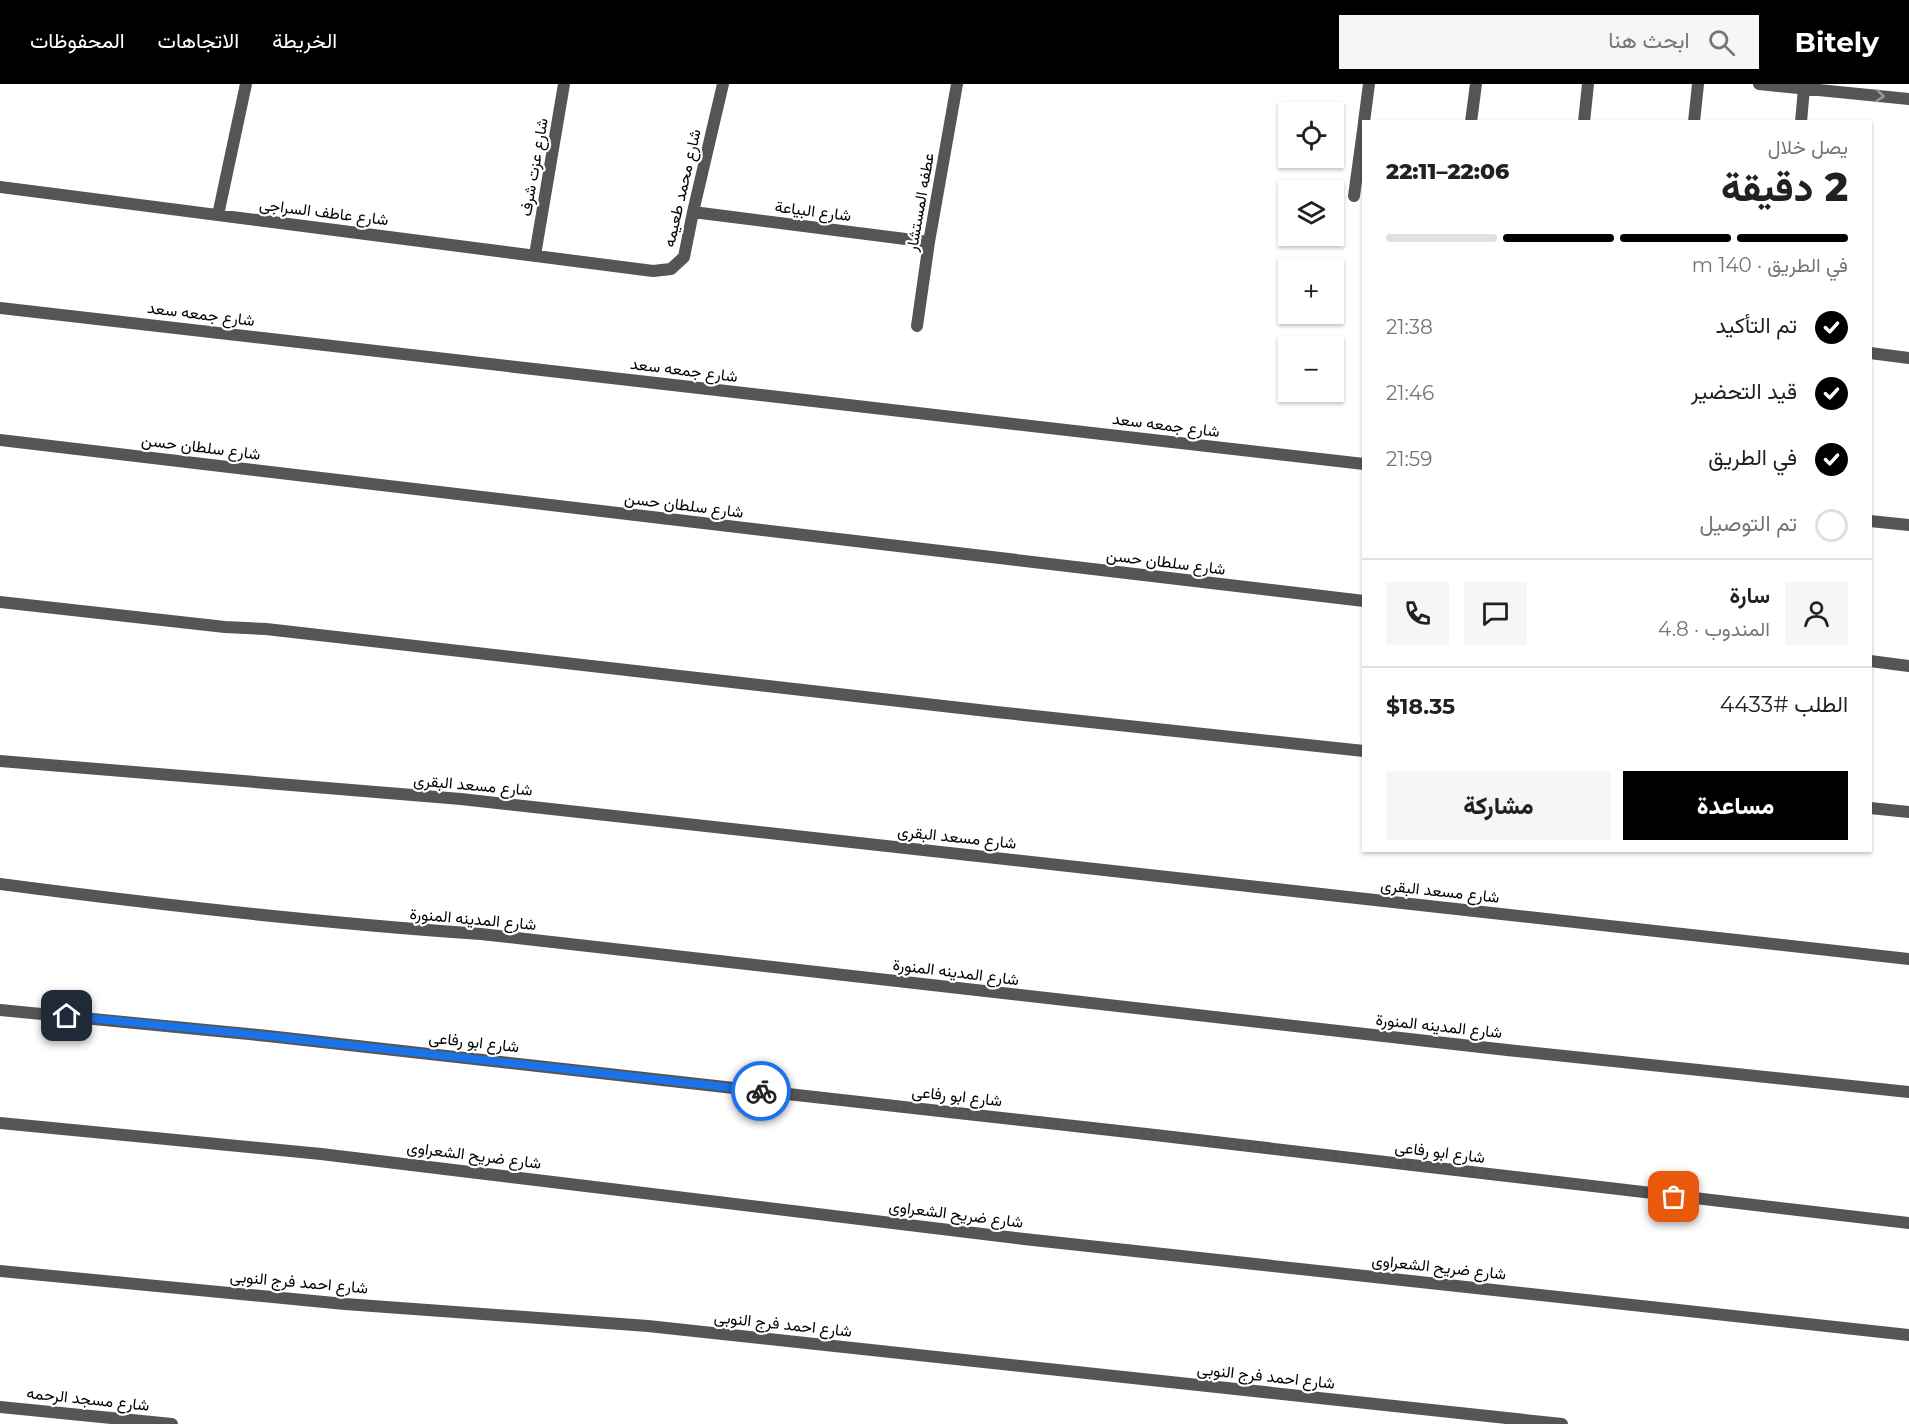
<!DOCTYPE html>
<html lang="ar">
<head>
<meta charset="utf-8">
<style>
	:root { --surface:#fff; --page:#f6f6f6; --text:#202124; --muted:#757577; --line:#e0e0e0; --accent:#000 }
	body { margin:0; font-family:Montserrat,Vazirmatn,sans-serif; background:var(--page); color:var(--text); direction:rtl; height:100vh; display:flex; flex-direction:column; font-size:22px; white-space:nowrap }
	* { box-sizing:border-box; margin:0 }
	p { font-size:20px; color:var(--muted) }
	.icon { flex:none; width:33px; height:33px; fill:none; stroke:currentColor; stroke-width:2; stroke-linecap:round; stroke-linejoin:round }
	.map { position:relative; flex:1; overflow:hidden; direction:ltr }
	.panel { position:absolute; left:1362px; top:36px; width:510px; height:732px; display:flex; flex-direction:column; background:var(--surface); border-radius:0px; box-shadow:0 2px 4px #0004; direction:rtl }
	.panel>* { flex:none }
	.fabs { position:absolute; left:1278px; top:18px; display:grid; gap:12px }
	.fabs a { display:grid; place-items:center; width:66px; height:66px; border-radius:0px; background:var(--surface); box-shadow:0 2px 4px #0004; font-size:30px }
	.pin { position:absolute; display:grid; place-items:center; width:51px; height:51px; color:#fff; margin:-26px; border-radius:12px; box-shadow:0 3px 9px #0006 }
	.courier { position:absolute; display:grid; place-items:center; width:60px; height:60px; margin:-30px; border:4px solid #1a73e8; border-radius:50%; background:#fff; color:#222; box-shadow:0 2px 8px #0007 }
	.summary em { font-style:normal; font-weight:800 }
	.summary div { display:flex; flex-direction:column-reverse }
	.summary { display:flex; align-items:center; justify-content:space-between; height:102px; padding:0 24px }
	h1 { font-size:39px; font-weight:800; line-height:45px }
	.bar { display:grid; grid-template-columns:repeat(4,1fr); gap:9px 6px; align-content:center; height:72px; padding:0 24px }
	.bar i { height:8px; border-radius:4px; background:var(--line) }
	.bar .current { background:var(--accent) }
	.bar p { grid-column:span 4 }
	.line { display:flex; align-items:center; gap:15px; padding:0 24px; border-top:2px solid var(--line) }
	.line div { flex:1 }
	.round { display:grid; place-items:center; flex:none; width:63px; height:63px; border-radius:0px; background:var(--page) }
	ol { padding:0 24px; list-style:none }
	li { display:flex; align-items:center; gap:18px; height:66px }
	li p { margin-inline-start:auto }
	li .icon { padding:6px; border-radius:50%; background:var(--accent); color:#fff; stroke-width:4 }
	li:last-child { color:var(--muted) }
	li i { width:33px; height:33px; border:3px solid var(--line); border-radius:50% }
	.action { display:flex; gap:12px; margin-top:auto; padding:12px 24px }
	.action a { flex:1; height:69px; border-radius:0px; background:var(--accent); color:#fff; font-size:24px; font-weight:800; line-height:69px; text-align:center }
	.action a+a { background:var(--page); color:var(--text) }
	header { display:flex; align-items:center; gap:36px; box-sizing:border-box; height:84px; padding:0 30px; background:var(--accent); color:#fff }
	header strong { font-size:28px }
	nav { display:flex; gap:33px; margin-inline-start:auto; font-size:21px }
	.search { width:420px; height:54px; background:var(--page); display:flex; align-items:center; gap:15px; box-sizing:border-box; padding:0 21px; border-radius:0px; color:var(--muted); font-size:22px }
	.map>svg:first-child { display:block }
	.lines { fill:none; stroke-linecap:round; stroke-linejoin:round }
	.lane { stroke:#555; stroke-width:12 }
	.street { stroke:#555; stroke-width:12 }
	.oneway { stroke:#999 }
	.done { stroke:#595959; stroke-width:6; stroke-dasharray:0 10.8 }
	.route { stroke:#1a73e8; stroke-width:8 }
	.labels { text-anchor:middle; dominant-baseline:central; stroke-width:4.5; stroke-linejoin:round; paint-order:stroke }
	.street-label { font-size:16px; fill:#000; stroke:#fff }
</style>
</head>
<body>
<header>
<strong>Bitely</strong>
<div class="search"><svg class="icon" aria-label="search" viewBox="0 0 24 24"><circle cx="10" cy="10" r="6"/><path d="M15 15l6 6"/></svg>ابحث هنا</div>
<nav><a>الخريطة</a><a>الاتجاهات</a><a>المحفوظات</a></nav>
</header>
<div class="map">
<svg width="1909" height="1340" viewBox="0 0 1909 1340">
	<rect width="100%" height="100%" fill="#fff"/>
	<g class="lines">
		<!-- lane -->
		<path class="lane" d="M1870,269L1909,274"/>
		<!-- street -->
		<path class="street" d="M1759,0L1909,15
			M1364,38L1369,0
			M1471,38L1476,0
			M1584,38L1588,0
			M1694,38L1698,0
			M1801,38L1804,4
			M0,103L653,187L671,185L684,173L693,128L723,0
			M1354,112L1364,39
			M693,128L929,158
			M218,131L246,0
			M535,171L564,0
			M0,224L1364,380
			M917,242L929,158L957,0
			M0,356L1364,517
			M1870,437L1909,441
			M0,518L225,543L266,545L996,628L1364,667
			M1870,577L1909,582
			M0,677L461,715L1909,875
			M1870,724L1909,728
			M0,800C160,821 320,839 481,850L1507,966L1909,1008
			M0,926L268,952L1155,1051L1909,1139
			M0,1039L321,1070L1024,1155L1909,1251
			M0,1187L345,1220L648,1242L1562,1340
			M0,1323L172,1340"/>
	</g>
	<!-- one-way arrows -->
	<defs><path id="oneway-chevron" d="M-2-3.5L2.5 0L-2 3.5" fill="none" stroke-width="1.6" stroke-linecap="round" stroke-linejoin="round" transform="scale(1.5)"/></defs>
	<use class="oneway" href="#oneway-chevron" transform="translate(1880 12) rotate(6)"/>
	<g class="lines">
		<!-- done -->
		<path class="done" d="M761,1007L1155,1051L1674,1113"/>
		<!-- route -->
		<path class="route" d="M67,932L268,952L761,1007"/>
	</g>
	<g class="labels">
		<!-- street labels -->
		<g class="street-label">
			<text transform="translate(534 83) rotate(-80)">شارع عزت شرف</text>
			<text transform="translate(682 104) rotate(-77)">شارع محمد طعيمه</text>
			<text transform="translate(920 118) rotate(-80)">عطفه المستشار</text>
			<text transform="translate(813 127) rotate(7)">شارع البياعة</text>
			<text transform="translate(324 128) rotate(7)">شارع عاطف السراجى</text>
			<text transform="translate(201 230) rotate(7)">شارع جمعه سعد</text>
			<text transform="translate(684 286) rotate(7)">شارع جمعه سعد</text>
			<text transform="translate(1166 341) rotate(7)">شارع جمعه سعد</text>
			<text transform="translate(201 363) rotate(7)">شارع سلطان حسن</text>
			<text transform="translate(684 421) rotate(7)">شارع سلطان حسن</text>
			<text transform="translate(1166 478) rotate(7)">شارع سلطان حسن</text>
			<text transform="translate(473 701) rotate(5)">شارع مسعد البقرى</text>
			<text transform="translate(957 753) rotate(6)">شارع مسعد البقرى</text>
			<text transform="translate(1440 807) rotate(6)">شارع مسعد البقرى</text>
			<text transform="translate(473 835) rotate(5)">شارع المدينه المنورة</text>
			<text transform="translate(956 888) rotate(7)">شارع المدينه المنورة</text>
			<text transform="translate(1439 942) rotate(6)">شارع المدينه المنورة</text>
			<text transform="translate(474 958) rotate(6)">شارع ابو رفاعى</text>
			<text transform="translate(957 1012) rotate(6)">شارع ابو رفاعى</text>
			<text transform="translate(1440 1068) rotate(7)">شارع ابو رفاعى</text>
			<text transform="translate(474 1071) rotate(7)">شارع ضريح الشعراوى</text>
			<text transform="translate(956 1130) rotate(7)">شارع ضريح الشعراوى</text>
			<text transform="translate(1439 1183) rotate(6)">شارع ضريح الشعراوى</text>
			<text transform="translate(299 1198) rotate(5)">شارع احمد فرج النوبى</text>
			<text transform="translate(783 1240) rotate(6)">شارع احمد فرج النوبى</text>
			<text transform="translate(1266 1292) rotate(6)">شارع احمد فرج النوبى</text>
			<text transform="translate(88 1315) rotate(6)">شارع مسجد الرحمه</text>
		</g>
	</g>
</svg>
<div class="fabs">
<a><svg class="icon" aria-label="locate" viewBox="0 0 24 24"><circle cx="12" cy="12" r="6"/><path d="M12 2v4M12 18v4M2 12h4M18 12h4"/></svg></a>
<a><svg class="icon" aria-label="layers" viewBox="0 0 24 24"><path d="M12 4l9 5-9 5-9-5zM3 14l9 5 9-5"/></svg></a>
<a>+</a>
<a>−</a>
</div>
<div class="pin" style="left:1674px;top:1113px;background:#ea580c"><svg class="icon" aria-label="bag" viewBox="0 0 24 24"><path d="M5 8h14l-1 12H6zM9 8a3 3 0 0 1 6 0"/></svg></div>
<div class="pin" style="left:67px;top:932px;background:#1f2937"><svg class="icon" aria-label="home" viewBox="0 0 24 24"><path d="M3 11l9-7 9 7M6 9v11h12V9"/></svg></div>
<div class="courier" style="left:761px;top:1007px"><svg class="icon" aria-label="bike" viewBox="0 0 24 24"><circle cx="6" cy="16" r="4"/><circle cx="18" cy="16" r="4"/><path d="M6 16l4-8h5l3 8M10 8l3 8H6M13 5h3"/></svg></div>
<section class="panel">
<div class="summary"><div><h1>2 دقيقة</h1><p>يصل خلال</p></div><em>22:06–22:11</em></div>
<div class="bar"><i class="current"></i><i class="current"></i><i class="current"></i><i></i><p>في الطريق · 140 m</p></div>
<ol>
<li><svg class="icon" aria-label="check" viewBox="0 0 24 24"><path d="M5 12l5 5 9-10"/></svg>تم التأكيد<p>21:38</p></li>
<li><svg class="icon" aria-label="check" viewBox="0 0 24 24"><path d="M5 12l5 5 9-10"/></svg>قيد التحضير<p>21:46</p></li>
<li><svg class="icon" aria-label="check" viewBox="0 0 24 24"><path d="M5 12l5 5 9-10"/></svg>في الطريق<p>21:59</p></li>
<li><i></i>تم التوصيل</li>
</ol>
<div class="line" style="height:108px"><a class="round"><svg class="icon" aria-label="person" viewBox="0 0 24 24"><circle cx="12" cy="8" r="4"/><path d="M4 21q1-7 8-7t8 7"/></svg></a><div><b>سارة</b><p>المندوب · 4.8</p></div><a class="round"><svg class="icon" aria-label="chat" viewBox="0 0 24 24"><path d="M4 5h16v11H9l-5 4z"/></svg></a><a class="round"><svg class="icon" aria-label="phone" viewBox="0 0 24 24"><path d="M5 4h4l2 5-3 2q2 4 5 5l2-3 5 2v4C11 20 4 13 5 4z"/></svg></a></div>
<div class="line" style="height:78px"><div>الطلب #4433</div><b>$18.35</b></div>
<div class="action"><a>مساعدة</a><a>مشاركة</a></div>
</section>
</div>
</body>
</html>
